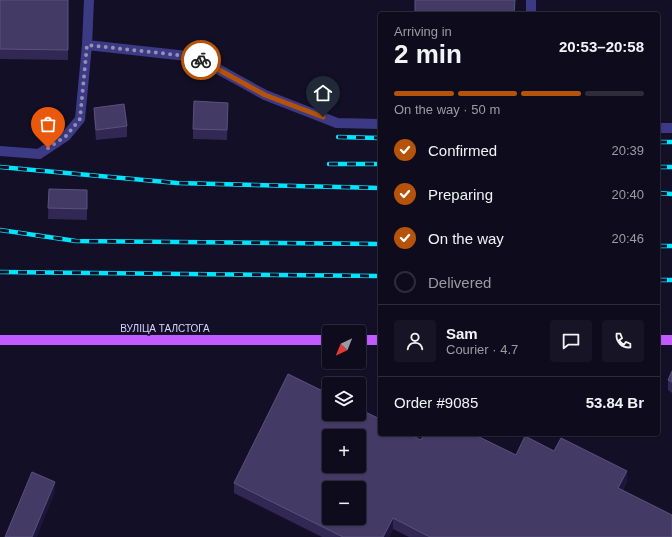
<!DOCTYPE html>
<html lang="en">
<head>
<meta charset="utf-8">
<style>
	:root { --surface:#0e0b1c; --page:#171425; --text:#f1f3f6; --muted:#9b9ba3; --line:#2e2b3b; --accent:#b45309 }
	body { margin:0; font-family:Helvetica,sans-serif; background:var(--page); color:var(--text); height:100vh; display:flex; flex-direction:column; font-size:15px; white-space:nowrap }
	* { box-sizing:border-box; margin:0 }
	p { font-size:13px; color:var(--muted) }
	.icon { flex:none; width:22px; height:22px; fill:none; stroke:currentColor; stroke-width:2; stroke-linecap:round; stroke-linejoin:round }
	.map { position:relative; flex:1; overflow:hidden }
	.details { position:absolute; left:378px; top:12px; width:282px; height:424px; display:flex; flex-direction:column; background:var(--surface); border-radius:4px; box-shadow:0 1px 3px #0004,0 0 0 1px var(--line) }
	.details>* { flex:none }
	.needle { width:26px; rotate:223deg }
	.buttons { position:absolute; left:322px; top:325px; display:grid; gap:8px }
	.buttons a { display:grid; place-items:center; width:44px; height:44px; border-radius:4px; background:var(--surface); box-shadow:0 1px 3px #0004,0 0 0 1px var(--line); font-size:20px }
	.pin { position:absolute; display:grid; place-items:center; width:34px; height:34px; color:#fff; margin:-41px -17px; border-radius:50% 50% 50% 0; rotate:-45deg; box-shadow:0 0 4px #0007 }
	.pin .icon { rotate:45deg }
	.courier { position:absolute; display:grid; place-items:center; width:40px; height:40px; margin:-20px; border:3px solid #b45309; border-radius:50%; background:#fff; color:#222; box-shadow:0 1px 5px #0007 }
	.headline em { font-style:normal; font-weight:800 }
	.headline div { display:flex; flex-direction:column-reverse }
	.headline { display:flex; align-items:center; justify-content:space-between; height:68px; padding:0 16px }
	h1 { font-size:26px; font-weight:800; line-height:30px }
	.bar { display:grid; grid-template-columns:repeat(4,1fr); gap:6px 4px; align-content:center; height:48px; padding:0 16px }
	.bar i { height:5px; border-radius:3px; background:var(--line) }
	.bar .active { background:var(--accent) }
	.bar p { grid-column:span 4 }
	.line { display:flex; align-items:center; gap:10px; padding:0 16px; border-top:1px solid var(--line) }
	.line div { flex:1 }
	.round { display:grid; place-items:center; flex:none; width:42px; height:42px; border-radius:4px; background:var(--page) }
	ol { padding:0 16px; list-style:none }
	li { display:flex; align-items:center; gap:12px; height:44px }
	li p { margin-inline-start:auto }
	li .icon { padding:4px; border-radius:50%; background:var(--accent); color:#fff; stroke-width:4 }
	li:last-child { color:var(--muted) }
	li i { width:22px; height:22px; border:2px solid var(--line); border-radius:50% }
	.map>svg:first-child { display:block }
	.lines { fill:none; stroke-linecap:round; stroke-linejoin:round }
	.minor { stroke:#3d3a85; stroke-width:10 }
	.major { stroke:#c25bff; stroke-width:10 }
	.rail-casing { stroke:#00e5ff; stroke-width:4.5 }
	.rail { stroke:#130f26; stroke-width:3; stroke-dasharray:9; stroke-linecap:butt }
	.wall { fill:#312854 }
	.shaded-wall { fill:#1d163a }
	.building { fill:#433a66; stroke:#5a527e; fill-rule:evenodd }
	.done { stroke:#948fb3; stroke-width:4; stroke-dasharray:0 7.2 }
	.route { stroke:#b45309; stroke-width:5 }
	.labels { text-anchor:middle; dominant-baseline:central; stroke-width:3.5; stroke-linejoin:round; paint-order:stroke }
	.street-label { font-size:10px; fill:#d9d4ff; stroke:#130f26 }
</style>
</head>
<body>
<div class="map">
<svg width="672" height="537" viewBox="0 0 672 537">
	<rect width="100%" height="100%" fill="#130f26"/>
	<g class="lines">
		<!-- minor -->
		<path class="minor" d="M531,14V0
			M87,45L89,0
			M658,128H672
			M0,151L39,154L66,136L80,119L87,45L196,57L265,95L337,123L380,124"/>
		<!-- major -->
		<path class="major" d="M0,340H329
			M359,340H380
			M658,340H672"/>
		<!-- rail casing -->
		<g class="rail-casing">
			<path id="rail" d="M338,137L380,138
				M658,142H672
				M329,164H380
				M0,167L177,183L380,188
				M658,167H672
				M658,193L672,194
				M0,230L76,241L380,244
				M658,246H672
				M0,272L380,276
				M658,280H672"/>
		</g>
		<!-- rail -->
		<use href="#rail" class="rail"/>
	</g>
	<!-- wall -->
	<path class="wall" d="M0,0H68V60L0,59Z
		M94,108L127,126V137L96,140L94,118Z
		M228,113L227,140L193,139V129Z
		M49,189L87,190V220L48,219Z
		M672,371V393L668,390V380Z
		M421,440L516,455L554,451L627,481L623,490L672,537H409L393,529L389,537H322L234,493V483Z"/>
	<!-- shaded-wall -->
	<path class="shaded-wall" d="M228,103V113L227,140V130Z
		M627,471V481L618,499V488Z
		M55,482V492L37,537H32Z
		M393,518V529L389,537H383Z"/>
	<!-- building -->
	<path class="building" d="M0,0H68V50L0,49Z
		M415,0H515L514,14H415Z
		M194,101L228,103L227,130L193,129Z
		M124,104L127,126L96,130L94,108Z
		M49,189L87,190V209L48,208Z
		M672,371V382L668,380Z
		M288,374L329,394V414H359V409L380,419V434H409L421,440L424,434H473L516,455L525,436L554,451L561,438L627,471L618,488L672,515V537H430L393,518L383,537H343L234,483ZM329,436H359V466H329ZM329,488H359V518H329Z
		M32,472L55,482L32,537H5Z"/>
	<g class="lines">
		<!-- done -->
		<path class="done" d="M48,148L66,136L80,119L87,45L196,57L201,60"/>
		<!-- route -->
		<path class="route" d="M201,60L265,95L323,117"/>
	</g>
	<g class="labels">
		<!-- street labels -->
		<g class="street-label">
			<text x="165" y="328">ВУЛІЦА ТАЛСТОГА</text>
		</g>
	</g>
</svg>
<div class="buttons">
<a><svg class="needle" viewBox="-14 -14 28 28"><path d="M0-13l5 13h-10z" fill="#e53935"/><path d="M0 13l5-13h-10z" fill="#9b9ba3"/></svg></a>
<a><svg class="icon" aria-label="layers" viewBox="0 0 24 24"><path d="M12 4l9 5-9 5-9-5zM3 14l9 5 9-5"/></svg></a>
<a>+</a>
<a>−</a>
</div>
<div class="pin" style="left:48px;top:148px;background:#ea580c"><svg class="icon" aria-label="bag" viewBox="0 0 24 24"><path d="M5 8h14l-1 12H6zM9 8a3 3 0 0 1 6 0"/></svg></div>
<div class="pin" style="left:323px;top:117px;background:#1f2937"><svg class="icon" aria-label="home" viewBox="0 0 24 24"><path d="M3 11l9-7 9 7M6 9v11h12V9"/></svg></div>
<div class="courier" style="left:201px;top:60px"><svg class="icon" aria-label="bike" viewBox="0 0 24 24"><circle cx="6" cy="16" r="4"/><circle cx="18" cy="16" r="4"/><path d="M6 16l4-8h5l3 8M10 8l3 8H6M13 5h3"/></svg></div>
<section class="details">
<div class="headline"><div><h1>2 min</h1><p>Arriving in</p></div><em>20:53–20:58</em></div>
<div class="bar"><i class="active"></i><i class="active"></i><i class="active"></i><i></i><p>On the way · 50 m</p></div>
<ol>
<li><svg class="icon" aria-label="check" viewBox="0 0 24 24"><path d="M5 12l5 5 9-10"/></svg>Confirmed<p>20:39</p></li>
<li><svg class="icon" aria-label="check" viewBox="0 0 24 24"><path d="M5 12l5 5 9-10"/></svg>Preparing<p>20:40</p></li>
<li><svg class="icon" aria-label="check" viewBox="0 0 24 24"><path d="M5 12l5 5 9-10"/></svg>On the way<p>20:46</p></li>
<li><i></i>Delivered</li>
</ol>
<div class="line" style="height:72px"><a class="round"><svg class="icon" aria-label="person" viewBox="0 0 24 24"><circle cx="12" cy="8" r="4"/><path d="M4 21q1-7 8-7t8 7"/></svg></a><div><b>Sam</b><p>Courier · 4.7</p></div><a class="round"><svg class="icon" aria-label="chat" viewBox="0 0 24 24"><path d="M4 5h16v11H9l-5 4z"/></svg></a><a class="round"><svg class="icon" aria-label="phone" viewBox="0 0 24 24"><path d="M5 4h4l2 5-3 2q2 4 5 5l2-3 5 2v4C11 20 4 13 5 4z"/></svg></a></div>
<div class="line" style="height:52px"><div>Order #9085</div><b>53.84 Br</b></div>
</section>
</div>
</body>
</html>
